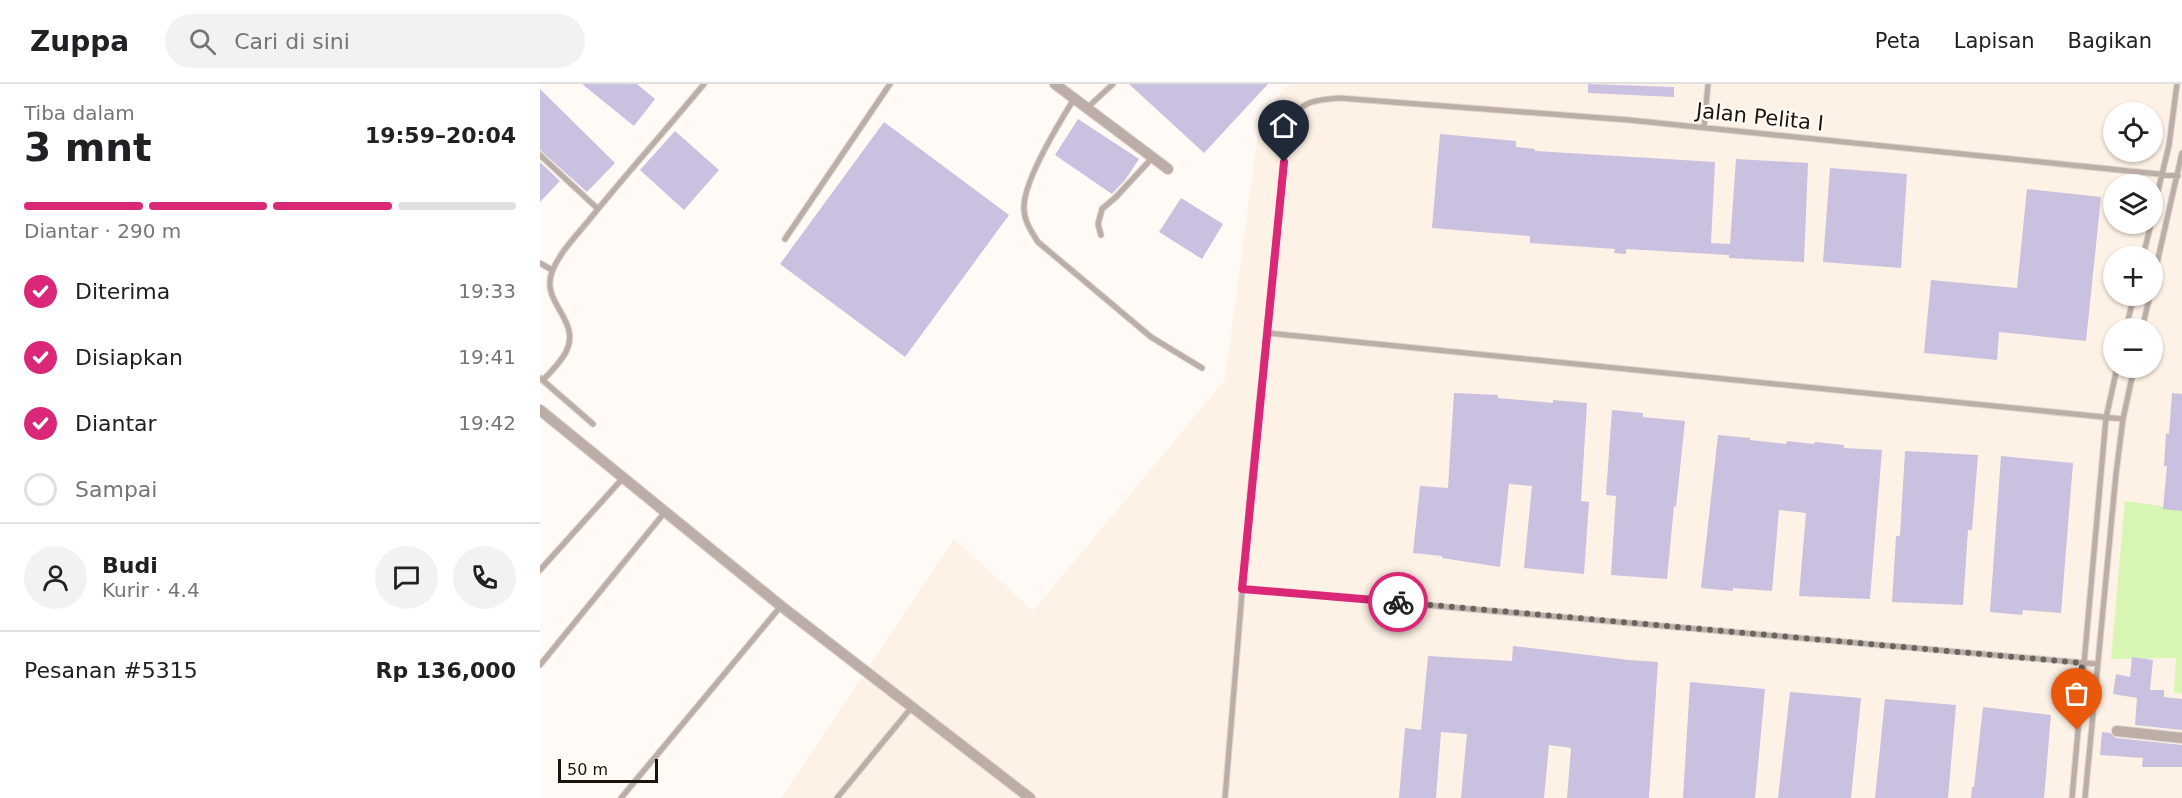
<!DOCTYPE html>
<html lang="id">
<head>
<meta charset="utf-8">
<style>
	:root { --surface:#fff; --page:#f2f2f2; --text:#202124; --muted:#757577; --line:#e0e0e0; --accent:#db2777 }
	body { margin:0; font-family:"DejaVu Sans",sans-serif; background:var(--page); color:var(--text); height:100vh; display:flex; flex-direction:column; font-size:22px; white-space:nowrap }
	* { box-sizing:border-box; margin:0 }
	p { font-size:20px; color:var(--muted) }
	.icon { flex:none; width:33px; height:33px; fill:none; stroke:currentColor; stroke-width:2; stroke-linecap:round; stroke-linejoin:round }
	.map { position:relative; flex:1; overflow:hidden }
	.panel { display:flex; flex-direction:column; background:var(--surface); width:540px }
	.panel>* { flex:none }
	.buttons { position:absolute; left:1563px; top:18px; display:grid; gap:12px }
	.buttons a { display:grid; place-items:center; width:60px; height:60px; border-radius:50%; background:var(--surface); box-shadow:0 2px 4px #0004; font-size:30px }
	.scale { position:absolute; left:18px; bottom:15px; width:100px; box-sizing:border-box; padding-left:6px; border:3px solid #1c140b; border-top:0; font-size:16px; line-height:21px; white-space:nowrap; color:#1c140b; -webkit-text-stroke:4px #fffaf5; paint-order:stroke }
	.pin { position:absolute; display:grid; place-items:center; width:51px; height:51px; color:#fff; margin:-62px -26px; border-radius:50% 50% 50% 0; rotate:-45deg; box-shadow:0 0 6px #0007 }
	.pin .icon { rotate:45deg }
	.courier { position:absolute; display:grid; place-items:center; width:60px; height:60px; margin:-30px; border:4px solid #db2777; border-radius:50%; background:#fff; color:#222; box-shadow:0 2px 8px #0007 }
	.overview em { font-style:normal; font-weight:600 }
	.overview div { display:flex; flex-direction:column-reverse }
	.overview { display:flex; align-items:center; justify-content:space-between; height:102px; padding:0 24px }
	h1 { font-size:39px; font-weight:600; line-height:45px }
	.bar { display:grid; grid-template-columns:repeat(4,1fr); gap:9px 6px; align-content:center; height:72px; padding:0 24px }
	.bar i { height:8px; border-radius:4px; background:var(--line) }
	.bar .selected { background:var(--accent) }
	.bar p { grid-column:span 4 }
	.line { display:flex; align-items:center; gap:15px; padding:0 24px; border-top:2px solid var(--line) }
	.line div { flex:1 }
	.round { display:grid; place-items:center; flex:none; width:63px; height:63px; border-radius:32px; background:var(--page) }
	ol { padding:0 24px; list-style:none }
	li { display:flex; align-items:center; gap:18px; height:66px }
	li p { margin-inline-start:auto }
	li .icon { padding:6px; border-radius:50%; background:var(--accent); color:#fff; stroke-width:4 }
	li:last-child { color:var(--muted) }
	li i { width:33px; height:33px; border:3px solid var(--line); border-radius:50% }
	header { display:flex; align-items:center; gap:36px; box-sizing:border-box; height:84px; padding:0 30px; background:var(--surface); border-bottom:2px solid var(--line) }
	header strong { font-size:28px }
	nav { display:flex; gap:33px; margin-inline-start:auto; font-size:21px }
	.search { width:420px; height:54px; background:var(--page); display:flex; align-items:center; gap:15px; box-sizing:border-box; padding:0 21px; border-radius:33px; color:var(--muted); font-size:22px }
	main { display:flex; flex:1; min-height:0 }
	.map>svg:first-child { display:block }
	.built { fill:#fef1e5; fill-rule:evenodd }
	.green { fill:#d7f6b4 }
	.building { fill:#cac0df }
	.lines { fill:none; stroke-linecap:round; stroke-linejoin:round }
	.service-casing { stroke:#dbd5d0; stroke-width:7 }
	.minor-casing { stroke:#dbd5d0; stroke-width:12 }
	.service { stroke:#bcaea6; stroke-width:5 }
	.minor { stroke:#bcaea6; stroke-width:10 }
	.done { stroke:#6b645d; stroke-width:6; stroke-dasharray:0 10.8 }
	.route { stroke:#db2777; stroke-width:8 }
	.labels { text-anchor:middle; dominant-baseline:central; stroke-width:4.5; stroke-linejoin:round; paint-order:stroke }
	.street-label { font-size:21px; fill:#1c140b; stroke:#fffaf5 }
</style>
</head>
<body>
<header>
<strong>Zuppa</strong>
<div class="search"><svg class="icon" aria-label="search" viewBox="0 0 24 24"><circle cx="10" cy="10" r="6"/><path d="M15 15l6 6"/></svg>Cari di sini</div>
<nav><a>Peta</a><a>Lapisan</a><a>Bagikan</a></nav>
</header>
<main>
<section class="panel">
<div class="overview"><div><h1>3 mnt</h1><p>Tiba dalam</p></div><em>19:59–20:04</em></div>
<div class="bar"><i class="selected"></i><i class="selected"></i><i class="selected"></i><i></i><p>Diantar · 290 m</p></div>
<ol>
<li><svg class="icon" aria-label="check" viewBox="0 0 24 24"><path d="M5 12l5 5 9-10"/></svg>Diterima<p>19:33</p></li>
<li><svg class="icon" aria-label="check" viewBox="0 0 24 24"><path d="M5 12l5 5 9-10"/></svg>Disiapkan<p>19:41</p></li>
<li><svg class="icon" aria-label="check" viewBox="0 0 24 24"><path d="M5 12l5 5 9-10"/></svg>Diantar<p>19:42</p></li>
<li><i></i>Sampai</li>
</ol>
<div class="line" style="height:108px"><a class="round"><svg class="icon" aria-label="person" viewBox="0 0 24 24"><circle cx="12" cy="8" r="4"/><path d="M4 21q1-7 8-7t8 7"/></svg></a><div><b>Budi</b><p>Kurir · 4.4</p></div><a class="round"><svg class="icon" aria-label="chat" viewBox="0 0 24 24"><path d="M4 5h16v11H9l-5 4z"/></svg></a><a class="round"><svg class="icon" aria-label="phone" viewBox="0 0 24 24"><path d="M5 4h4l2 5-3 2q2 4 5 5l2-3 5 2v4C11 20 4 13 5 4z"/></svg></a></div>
<div class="line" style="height:78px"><div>Pesanan #5315</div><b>Rp 136,000</b></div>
</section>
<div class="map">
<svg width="1642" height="714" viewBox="0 0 1642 714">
	<rect width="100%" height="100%" fill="#fffaf5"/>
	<!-- built -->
	<path class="built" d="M749,0H1642V714H241L414,455L493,527L685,296L720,34ZM1574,28H1612V68H1574ZM1574,100H1612V140H1574ZM1574,172H1612V212H1574ZM1574,244H1612V284H1574Z"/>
	<!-- green -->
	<path class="green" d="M1585,417L1642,425V610L1634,608L1636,574L1571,575Z"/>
	<!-- building -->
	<path class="building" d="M42,0H97L115,15L94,42Z
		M589,0H728L664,69Z
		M1048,0L1134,3V13L1048,9Z
		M0,5L75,79L47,108L0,66Z
		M538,35L599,75L585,96L572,110L515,71Z
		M344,38L469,131L365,273L240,180Z
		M135,47L179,86L144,126L100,86Z
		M900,50L976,57V63L995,65V67L1175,78L1171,159L1190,160L1196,75L1268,79L1264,178L1189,174V171L1086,165V170L1074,169L1075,165L990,159V152L892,144Z
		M0,78L20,97L0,118Z
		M1290,84L1367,90L1361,184L1283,178Z
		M1487,105L1561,113L1546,257L1459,248L1457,276L1384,269L1391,196L1477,204Z
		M641,114L683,140L662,175L619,148Z
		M914,309L958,311V314L1013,319V316L1047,319L1041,417L1049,418L1044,490L984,484L992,402L969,400L960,483L902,474V472L873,469L880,402L908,404Z
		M1632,309L1642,310V427L1623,425L1627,382H1624L1626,349L1629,350Z
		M1072,326L1103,329V333L1145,337L1136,423L1134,422L1127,495L1071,491L1076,412L1066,411Z
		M1178,351L1210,354V356L1246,360L1247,357L1274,360L1275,358L1304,361V364L1342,366L1330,515L1259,512L1266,429L1239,426L1232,507L1193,504V507L1161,504Z
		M1365,367L1438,371L1432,446H1428L1423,521L1352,518L1356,452H1360Z
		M1461,372L1533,379L1521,529L1483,526L1482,531L1450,528Z
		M973,562L1089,576L1118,578L1109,714H1027L1031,664L1009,661L1004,714H921L927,650L901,648L896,714H859L865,644L881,646L888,572L972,577Z
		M1592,573L1613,576L1610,606H1624V613L1642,615V646L1595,641L1597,614L1573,610L1576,590L1590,593Z
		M1150,598L1225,605L1215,714H1143Z
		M1250,608L1321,614L1311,714H1238Z
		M1345,615L1416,621L1408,714H1335Z
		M1443,623L1511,631L1504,714H1431L1432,703H1434Z
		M1562,648L1570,649L1576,654L1642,661V683H1602L1603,674L1560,671Z"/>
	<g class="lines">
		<!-- service casing -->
		<g class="service-casing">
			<path id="service" d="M534,15C519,39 483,97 484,124C484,137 491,147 498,158L611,253L662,284
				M547,24L573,0
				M1164,44L1168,0
				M0,71L58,125
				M1612,132L1629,61L1637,0
				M561,151L558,140L562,125L576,113L613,73
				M245,155L350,0
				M1603,172L1611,140
				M0,179L12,186
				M1612,201L1642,69
				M1586,244L1594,212
				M1602,244L1610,212
				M727,249L1583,335
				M0,294L53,340
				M3,296C12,287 20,279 26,268C42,236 0,219 12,188C19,169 36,152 49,136C86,90 126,46 164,0
				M0,486L83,394
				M702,505L1558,580
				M0,581L125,428
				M81,714L241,522
				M297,714L371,624
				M685,714L711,400L746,57C754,21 763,17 799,14L1089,36L1638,92
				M1532,714L1566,334L1577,284
				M1545,714L1576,390L1583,335L1594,284"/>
		</g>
		<!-- minor casing -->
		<g class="minor-casing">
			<path id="minor" d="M515,0L628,85
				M0,326L241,522L490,714
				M1577,647L1642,654"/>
		</g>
		<!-- service -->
		<use href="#service" class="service"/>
		<!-- minor -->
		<use href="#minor" class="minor"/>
	</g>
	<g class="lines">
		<!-- done -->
		<path class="done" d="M858,518L1542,579L1537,646"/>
		<!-- route -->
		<path class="route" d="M744,78L702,505L858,518"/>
	</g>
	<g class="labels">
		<!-- street labels -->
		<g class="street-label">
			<text transform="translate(1220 33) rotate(6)">Jalan Pelita I</text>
		</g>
	</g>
</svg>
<div class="buttons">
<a><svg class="icon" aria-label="locate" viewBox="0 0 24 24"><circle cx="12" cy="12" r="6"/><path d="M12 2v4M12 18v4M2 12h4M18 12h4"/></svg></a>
<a><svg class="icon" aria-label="layers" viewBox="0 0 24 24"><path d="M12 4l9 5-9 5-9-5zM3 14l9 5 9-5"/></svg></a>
<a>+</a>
<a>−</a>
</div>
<div class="scale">50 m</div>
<div class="pin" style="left:1537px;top:646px;background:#ea580c"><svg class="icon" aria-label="bag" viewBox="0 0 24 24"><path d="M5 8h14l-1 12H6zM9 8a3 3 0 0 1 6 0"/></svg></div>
<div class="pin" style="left:744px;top:78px;background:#1f2937"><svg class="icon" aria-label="home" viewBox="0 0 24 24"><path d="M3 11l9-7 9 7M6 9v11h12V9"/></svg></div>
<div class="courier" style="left:858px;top:518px"><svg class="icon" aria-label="bike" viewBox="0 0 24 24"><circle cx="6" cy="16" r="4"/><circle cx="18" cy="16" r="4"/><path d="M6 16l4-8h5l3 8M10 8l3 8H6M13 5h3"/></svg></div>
</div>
</main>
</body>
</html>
